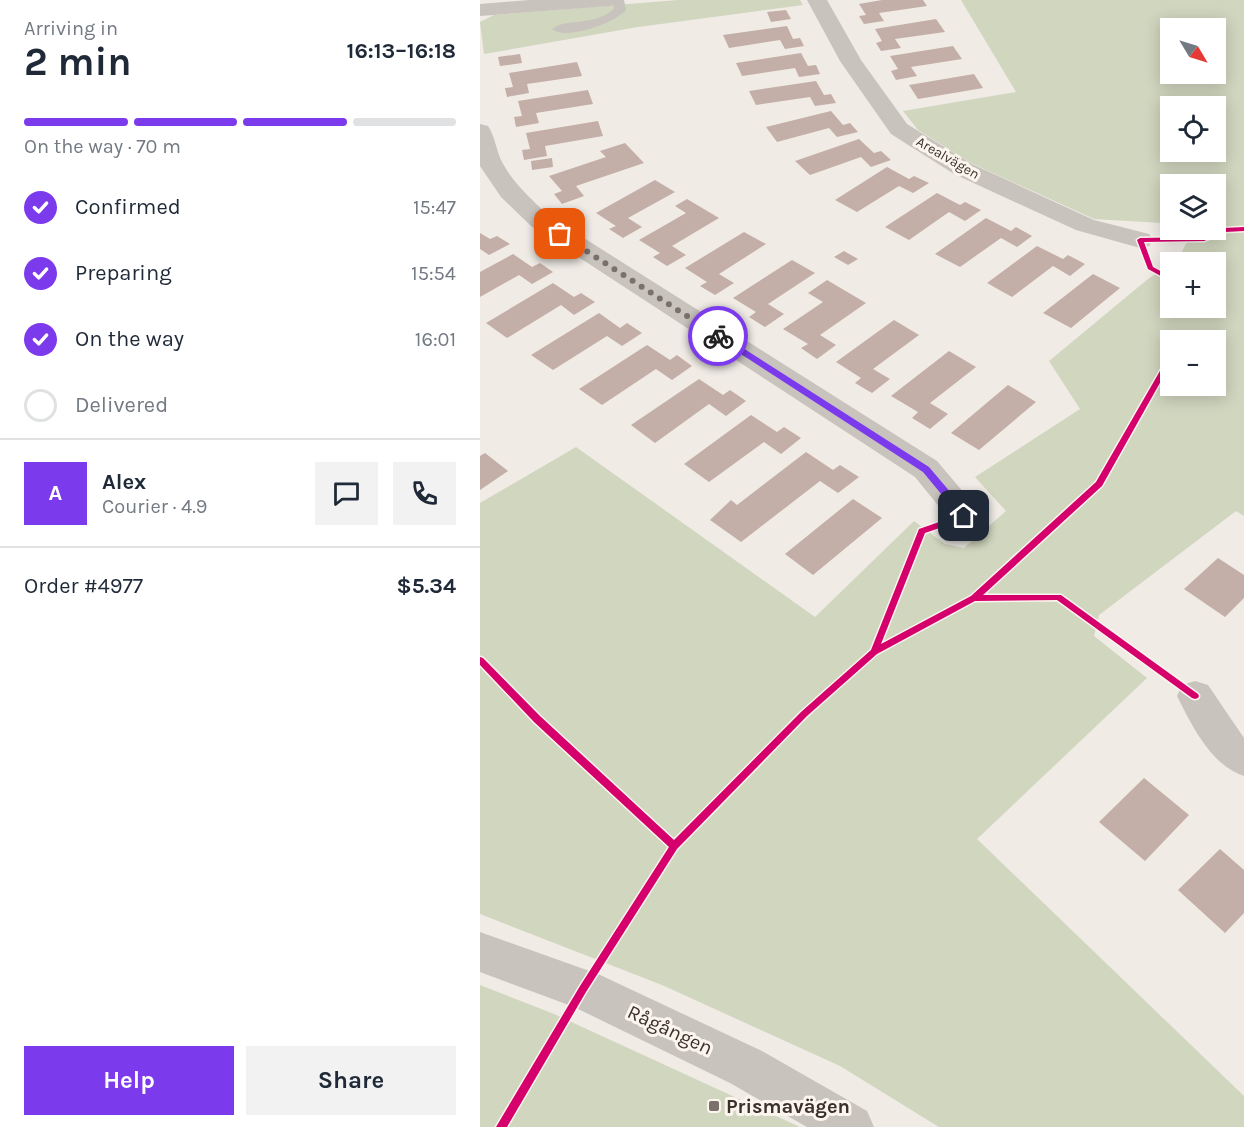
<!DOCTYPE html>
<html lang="en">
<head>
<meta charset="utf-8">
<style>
	:root { --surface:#fff; --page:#f2f2f3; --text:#1f2937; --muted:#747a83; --line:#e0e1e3; --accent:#7c3aed }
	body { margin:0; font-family:Karla,sans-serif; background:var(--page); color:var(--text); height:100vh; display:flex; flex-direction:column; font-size:22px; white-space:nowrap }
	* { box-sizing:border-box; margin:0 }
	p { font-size:20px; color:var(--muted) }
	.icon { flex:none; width:33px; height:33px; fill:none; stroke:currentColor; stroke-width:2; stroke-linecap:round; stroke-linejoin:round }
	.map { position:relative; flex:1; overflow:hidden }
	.side { display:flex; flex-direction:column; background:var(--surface); width:480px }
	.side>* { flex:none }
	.needle { width:39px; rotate:128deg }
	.tools { position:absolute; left:680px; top:18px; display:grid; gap:12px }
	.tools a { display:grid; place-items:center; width:66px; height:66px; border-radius:0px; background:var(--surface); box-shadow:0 3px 15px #0003; font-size:30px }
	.pin { position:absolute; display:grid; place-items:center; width:51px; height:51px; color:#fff; margin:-26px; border-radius:12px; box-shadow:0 3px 9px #0006 }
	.courier { position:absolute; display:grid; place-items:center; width:60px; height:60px; margin:-30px; border:4px solid #7c3aed; border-radius:50%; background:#fff; color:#222; box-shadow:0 2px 8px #0007 }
	.summary em { font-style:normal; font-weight:700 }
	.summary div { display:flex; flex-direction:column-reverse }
	.summary { display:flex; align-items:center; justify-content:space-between; height:102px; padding:0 24px }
	h1 { font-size:39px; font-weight:700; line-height:45px }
	.bar { display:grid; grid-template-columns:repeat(4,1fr); gap:9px 6px; align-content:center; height:72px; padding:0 24px }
	.bar i { height:8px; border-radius:4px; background:var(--line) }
	.bar .selected { background:var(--accent) }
	.bar p { grid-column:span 4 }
	.line { display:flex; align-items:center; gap:15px; padding:0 24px; border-top:2px solid var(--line) }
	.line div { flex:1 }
	.round { display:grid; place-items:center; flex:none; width:63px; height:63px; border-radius:0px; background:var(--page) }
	ol { padding:0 24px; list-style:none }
	li { display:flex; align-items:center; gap:18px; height:66px }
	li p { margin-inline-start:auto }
	li .icon { padding:6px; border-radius:50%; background:var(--accent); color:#fff; stroke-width:4 }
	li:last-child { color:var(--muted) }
	li i { width:33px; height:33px; border:3px solid var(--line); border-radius:50% }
	.cta { display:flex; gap:12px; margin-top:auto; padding:12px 24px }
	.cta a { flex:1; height:69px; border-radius:0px; background:var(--accent); color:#fff; font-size:24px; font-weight:700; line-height:69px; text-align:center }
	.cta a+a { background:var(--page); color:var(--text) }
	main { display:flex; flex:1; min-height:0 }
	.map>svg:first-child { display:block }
	.green { fill:#d1d6bf; fill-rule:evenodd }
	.building { fill:#c3afa7 }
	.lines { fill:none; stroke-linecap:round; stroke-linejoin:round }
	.lane { fill:#c9c3be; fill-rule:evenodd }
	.street { fill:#c9c3be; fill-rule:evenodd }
	.cycleway-casing { stroke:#fbf5ee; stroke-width:3 }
	.cycleway { fill:#d6006c; fill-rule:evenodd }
	.route { fill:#7c3aed }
	.done { stroke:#7a716c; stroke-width:6; stroke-dasharray:0 10.8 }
	.poi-dot { fill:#7a716c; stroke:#fbf5ee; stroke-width:2 }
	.labels { text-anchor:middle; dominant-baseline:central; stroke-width:6; stroke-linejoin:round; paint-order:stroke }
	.far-street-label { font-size:14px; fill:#3b302b; stroke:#fbf5ee }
	.near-street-label { font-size:20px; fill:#3b302b; stroke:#fbf5ee }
	.near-poi-label { font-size:20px; font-weight:bold; fill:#3b302b; stroke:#fbf5ee; text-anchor:start }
</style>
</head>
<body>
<main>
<section class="side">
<div class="summary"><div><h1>2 min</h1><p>Arriving in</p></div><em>16:13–16:18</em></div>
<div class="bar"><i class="selected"></i><i class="selected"></i><i class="selected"></i><i></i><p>On the way · 70 m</p></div>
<ol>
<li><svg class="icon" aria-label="check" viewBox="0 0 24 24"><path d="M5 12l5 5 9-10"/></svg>Confirmed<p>15:47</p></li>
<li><svg class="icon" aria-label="check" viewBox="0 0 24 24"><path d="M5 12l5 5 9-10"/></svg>Preparing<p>15:54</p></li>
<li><svg class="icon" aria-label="check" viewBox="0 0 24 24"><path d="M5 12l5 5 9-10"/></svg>On the way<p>16:01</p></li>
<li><i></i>Delivered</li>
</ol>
<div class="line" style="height:108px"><b class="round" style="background:var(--accent);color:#fff">A</b><div><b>Alex</b><p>Courier · 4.9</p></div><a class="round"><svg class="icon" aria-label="chat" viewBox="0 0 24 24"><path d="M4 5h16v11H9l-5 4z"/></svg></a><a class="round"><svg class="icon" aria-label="phone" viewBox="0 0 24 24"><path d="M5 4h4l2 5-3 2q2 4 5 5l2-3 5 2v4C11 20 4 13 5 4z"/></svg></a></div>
<div class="line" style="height:78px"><div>Order #4977</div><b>$5.34</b></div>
<div class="cta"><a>Help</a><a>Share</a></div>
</section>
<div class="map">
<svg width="764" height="1127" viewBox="0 0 764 1127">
	<rect width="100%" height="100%" fill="#f0ebe5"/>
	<!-- green -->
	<path class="green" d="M198,0H320L323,5L158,27L4,54L0,22L14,15Z
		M481,0H764V516L756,511L619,615L614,636L667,678L497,839L764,1096V1127H459L360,1066L182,985L0,914V503L96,447L335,617L434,521L465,544L484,548L526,511L495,477L600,409L569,361L668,279L690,264V308H735V262H693L698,259L707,242L691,230H735V184H690V229L682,223L614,219L491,163L438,130L423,111L536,92ZM690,28H735V74H690ZM690,106H735V152H690ZM735,340V386H690V340Z
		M0,985L74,1014L320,1127H0Z"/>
	<!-- building -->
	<path class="building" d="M402,0H443L447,6L399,13L404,21L384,24L379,16L386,15L379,4Z
		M306,10L311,19L291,22L287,12Z
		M456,19L465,32L415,39L421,48L401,51L396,43L402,41L395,29Z
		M307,26L313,39L320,38L324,46L305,49L300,40L249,48L243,35Z
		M473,46L482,59L431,67L437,76L416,80L411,71L418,69L410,56Z
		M321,53L328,66L336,65L340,74L319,77L315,68L262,76L256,63Z
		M40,54L42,63L20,66L18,57Z
		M97,62L102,76L47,84L49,93L27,97L25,88L33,87L29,73Z
		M494,74L503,88L438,99L429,85Z
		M336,81L344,95L351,94L356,103L335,106L330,97L276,105L269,91Z
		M108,90L113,104L56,113L59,123L36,127L34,117L42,116L38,101Z
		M351,111L363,125L370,123L378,132L357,137L349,128L297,142L286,127Z
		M118,121L123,136L65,146L67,156L44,160L42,150L50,149L46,133Z
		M379,139L394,153L401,151L411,160L391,167L381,157L330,175L315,161Z
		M145,143L164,163L96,186L104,196L82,204L74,194L82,191L69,176L126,157L120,151Z
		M72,158L73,167L52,170L51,161Z
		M407,167L429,179L434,176L449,183L433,193L419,186L377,212L355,200Z
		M175,180L195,192L148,218L162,227L143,238L129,229L136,226L116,213Z
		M457,193L480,205L485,202L501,210L485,221L469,212L429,240L405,227Z
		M207,199L239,218L192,246L206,255L187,266L173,257L180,253L159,240L206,213L195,206Z
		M506,218L531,231L536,227L552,236L537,247L521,238L480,267L455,254Z
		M264,232L286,244L239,274L254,283L235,295L220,286L227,282L205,268Z
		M0,233L10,239L17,236L30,244L9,255L0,249Z
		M557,246L583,259L588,255L605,264L590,276L573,266L532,297L507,283Z
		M364,251L378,259L368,265L354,257Z
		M33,254L52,267L60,263L73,272L52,284L39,275L0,297V272Z
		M312,260L335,273L288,304L304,314L285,327L269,317L276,312L253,298Z
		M613,274L640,288L591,328L563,313Z
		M347,280L386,303L340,335L356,345L337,359L321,348L328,344L303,329L343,302L328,293Z
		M73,283L94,297L101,293L115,302L94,315L81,305L27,338L6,323Z
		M119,313L140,328L147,323L162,333L142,346L127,336L73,370L51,355Z
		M414,320L439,335L393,369L410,379L392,393L375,383L381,378L356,362Z
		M167,345L190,360L197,355L212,366L192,380L176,369L122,405L99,389Z
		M469,351L496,367L450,403L468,414L450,429L432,418L438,412L411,396Z
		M219,379L243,395L250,390L266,401L246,416L229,404L175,443L151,425Z
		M528,385L556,402L499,450L471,433Z
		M271,415L297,432L304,427L321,438L301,454L284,442L229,482L204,464Z
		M326,452L353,470L360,465L379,477L358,493L340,481L261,542L230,520L251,500L257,505Z
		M5,453L28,471L0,490V456Z
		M373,499L402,518L333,575L305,554Z
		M738,558L764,575V598L745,617L704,589Z
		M664,778L709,815L665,861L619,822Z
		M740,849L764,870V913L745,933L698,890Z"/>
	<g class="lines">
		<!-- lane -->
		<path class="lane" d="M132,0H144L146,10C135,23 85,41 72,29C85,18 113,27 134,9Z"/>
		<!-- street -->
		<path class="street" d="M49,0H140L137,4L130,6L0,16V4Z
			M327,0H347L381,60L427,124L492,164L614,220L669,234L673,240L669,246L660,248L596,230L474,174L411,134L360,61Z
			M0,124L8,126C15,136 16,150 22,162C33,183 51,199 69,216L457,461L496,507L501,516L496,525L485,528L474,525L435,477L51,226L21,197L0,166Z
			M715,681L728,685L764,738V776C731,765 712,726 697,696L702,685Z
			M0,932L118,974L282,1051L387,1111L394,1127H327L250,1083L94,1007L0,972Z"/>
		<!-- cycleway casing -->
		<g class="cycleway-casing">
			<path id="cycleway" d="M764,227V231L745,232L724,241L664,242L673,267L690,276V281L668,269L657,240L660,238L723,237L744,228Z
				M688,357H690V365L622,486L503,595H581L718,694L719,696L718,698L715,699L712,698L577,600L495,601L397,654L327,716L197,849L106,992L27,1127H16L100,986L189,847L54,722L0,665V657L3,658L60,716L194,840L321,712L391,650L439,529L485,513L489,516L488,518L445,533L401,644L491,596L616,482Z"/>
		</g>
		<!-- cycleway -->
		<use href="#cycleway" class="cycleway"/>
	</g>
	<!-- route -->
	<path class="route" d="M236,334H241L449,467L488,513V518H481L443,472L236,338Z"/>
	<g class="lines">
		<!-- done -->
		<path class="done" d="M80,234L238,336"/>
	</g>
	<!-- markers -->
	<rect class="poi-dot" x="228" y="1100" width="12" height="12" rx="3"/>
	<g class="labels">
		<!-- far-street labels -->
		<g class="far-street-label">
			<text transform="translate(468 158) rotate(30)">Arealvägen</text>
		</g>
		<!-- near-street labels -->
		<g class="near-street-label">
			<text transform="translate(190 1030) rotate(25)">Rågången</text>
		</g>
		<!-- near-poi labels -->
		<g class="near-poi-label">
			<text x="246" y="1106">Prismavägen</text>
		</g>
	</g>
</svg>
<div class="tools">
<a><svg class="needle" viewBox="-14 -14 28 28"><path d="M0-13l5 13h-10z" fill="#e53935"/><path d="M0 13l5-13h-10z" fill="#747a83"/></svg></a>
<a><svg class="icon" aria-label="locate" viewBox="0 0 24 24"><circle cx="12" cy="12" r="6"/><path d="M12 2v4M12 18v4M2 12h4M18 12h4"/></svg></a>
<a><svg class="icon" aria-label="layers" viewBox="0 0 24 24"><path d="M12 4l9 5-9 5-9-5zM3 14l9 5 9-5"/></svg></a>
<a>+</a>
<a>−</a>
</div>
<div class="pin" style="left:80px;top:234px;background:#ea580c"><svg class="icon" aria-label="bag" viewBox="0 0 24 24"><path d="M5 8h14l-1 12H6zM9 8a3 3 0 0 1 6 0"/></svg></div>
<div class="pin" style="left:484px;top:516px;background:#1f2937"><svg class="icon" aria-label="home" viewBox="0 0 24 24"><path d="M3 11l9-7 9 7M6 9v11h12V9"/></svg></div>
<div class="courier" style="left:238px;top:336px"><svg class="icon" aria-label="bike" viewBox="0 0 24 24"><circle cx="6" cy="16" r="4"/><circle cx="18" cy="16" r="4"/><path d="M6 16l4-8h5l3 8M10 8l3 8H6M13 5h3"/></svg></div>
</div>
</main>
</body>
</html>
